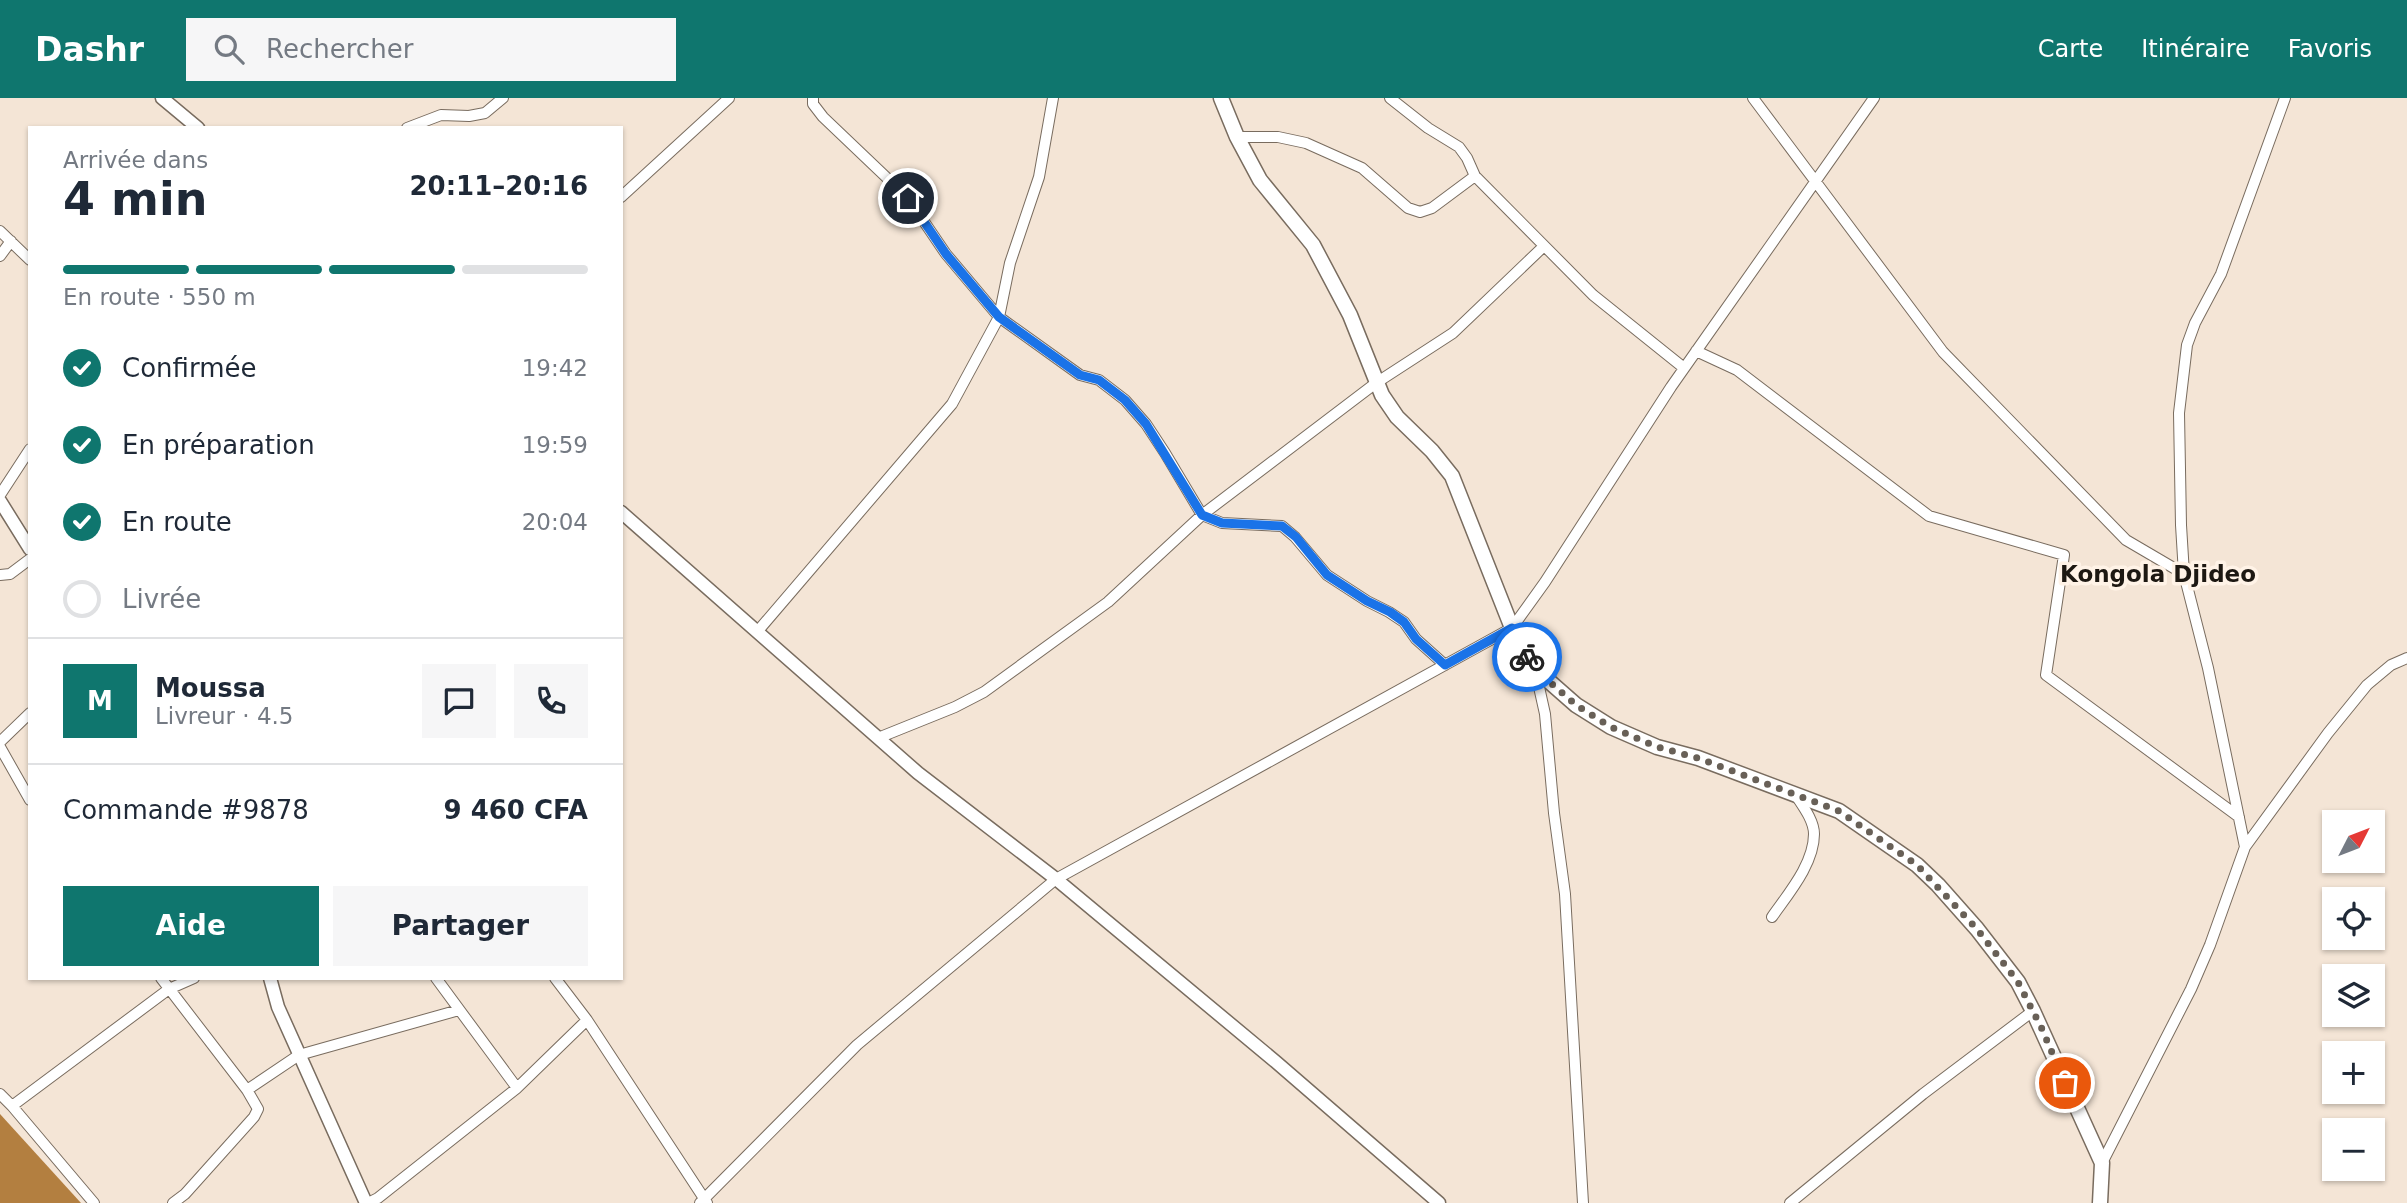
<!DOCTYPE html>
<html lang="fr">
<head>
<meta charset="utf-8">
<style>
	:root { --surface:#fff; --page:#f6f6f7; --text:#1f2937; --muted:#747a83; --line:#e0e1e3; --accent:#0f766e }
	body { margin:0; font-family:"DejaVu Sans",sans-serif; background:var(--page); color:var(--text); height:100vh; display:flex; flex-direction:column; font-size:26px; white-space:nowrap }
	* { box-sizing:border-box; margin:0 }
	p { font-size:23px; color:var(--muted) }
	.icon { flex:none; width:38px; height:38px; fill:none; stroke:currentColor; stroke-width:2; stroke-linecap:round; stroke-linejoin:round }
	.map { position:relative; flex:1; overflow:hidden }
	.drawer { position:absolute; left:28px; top:28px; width:595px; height:854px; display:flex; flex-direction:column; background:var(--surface); border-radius:0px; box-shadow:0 2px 5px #0004 }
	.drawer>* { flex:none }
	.needle { width:46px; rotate:48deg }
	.fabs { position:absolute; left:2322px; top:712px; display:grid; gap:14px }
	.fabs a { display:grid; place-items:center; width:63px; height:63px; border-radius:0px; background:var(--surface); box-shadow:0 2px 5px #0004; font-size:35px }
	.pin { position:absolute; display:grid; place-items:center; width:60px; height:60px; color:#fff; margin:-30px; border:4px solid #fff; border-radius:50%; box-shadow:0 2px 7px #0007 }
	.courier { position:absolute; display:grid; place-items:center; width:70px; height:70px; margin:-35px; border:5px solid #1a73e8; border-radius:50%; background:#fff; color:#222; box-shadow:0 2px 9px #0007 }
	.headline em { font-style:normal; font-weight:700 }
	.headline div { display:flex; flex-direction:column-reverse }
	.headline { display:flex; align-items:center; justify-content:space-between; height:119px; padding:0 35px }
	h1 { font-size:46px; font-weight:700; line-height:52px }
	.bar { display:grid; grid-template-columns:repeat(4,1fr); gap:10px 7px; align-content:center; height:84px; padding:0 35px }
	.bar i { height:9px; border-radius:5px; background:var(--line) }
	.bar .on { background:var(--accent) }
	.bar p { grid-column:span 4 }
	.line { display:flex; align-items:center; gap:18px; padding:0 35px; border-top:2px solid var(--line) }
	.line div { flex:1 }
	.round { display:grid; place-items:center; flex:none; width:74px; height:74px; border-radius:0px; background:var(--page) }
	ol { padding:0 35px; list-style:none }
	li { display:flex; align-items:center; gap:21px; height:77px }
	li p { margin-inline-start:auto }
	li .icon { padding:7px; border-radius:50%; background:var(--accent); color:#fff; stroke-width:4 }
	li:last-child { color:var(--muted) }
	li i { width:38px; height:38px; border:4px solid var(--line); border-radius:50% }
	.primary-button { display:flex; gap:14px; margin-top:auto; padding:14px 35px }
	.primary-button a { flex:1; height:80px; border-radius:0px; background:var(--accent); color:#fff; font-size:28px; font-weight:700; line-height:80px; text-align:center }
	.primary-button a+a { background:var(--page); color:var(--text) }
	header { display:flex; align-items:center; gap:42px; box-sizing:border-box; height:98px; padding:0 35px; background:var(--accent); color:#fff }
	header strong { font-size:33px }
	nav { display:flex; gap:38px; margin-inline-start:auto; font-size:24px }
	.search { width:490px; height:63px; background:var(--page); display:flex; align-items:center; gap:18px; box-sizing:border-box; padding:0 24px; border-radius:0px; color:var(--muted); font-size:26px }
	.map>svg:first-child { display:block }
	.water { fill:#b37f40 }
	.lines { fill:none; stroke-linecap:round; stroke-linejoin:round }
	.minor-casing { stroke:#796c5f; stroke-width:12 }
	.tertiary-casing { stroke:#796c5f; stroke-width:15 }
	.secondary-casing { stroke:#796c5f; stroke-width:17 }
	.minor { stroke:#fff; stroke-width:10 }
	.tertiary { stroke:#fff; stroke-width:12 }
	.secondary { stroke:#fff; stroke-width:14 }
	.done { stroke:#686057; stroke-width:7; stroke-dasharray:0 12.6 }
	.route { stroke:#1a73e8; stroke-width:9 }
	.labels { text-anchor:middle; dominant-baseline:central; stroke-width:7; stroke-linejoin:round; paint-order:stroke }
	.quarter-label { font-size:23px; font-weight:bold; fill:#1d1812; stroke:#fff3e7 }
</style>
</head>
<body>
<header>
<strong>Dashr</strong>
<div class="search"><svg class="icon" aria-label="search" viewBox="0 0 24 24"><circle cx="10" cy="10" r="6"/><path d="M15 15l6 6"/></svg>Rechercher</div>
<nav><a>Carte</a><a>Itinéraire</a><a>Favoris</a></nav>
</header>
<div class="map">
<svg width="2407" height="1105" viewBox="0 0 2407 1105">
	<rect width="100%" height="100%" fill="#f4e5d6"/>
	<!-- water -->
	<path class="water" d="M0,1016L81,1105H0Z"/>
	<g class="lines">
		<!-- minor casing -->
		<g class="minor-casing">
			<path id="minor" d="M813,0V6L823,19L908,100L946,156L999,219L1080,277L1099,282L1125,302L1146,326L1165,355L1202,417L1222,425L1282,428L1295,439L1327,477L1367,503L1389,514L1404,524L1416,541L1445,567
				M1390,0L1428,30L1459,49L1467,60L1475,78L1593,197L1684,270
				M1753,0L1943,254L2126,442L2184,476
				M407,30L441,17L469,18L485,15L503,0
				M1237,39H1278L1306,45L1362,70L1408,110L1420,114L1432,110L1475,78
				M621,99L729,0
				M0,133L30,162
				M0,158L11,143
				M1696,253L1737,272L1929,418L2064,457L2046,577L2239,719
				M0,397L30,351
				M0,477L10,476L30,461
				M757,534L952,306L999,219L1010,165L1039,79L1053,0
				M1535,571L1545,616L1554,715L1565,796L1583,1105
				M878,640L955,609L984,594L1108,504L1202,417L1376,285L1453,235L1544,148
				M0,644L30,615
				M0,649L30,702
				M2245,749L2208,570L2184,476L2181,427L2179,315L2187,247L2195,225L2221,176L2285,0
				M1772,819C1788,796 1814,766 1814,736C1814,722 1802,707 1795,696
				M161,880L247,992L258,1011L254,1019L185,1096L173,1105
				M555,880L587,922L707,1105
				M517,990L587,922
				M247,992L299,957L459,912
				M0,996L12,1008
				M2102,1065L2191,891L2210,847L2245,749L2328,635L2367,587L2391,567L2407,560
				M94,1105L12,1008L169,891L194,880
				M368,1105L378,1100L517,990L436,880
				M700,1105L857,947L1056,781L1512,530L1545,484L1671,289L1874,0
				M1790,1105L1923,996L2033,913"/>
		</g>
		<!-- tertiary casing -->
		<g class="tertiary-casing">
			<path id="tertiary" d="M162,0L198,30
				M0,403L30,451
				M621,414L918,675L1056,781L1276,964L1439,1105
				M270,880L278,909L366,1105"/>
		</g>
		<!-- secondary casing -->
		<g class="secondary-casing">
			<path id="secondary" d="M1221,0L1237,39L1260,82L1313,147L1350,217L1382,297L1397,319L1432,353L1452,378L1512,530L1521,549L1535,571L1576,607L1611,629L1657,649L1698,660L1839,713L1917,767L1938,787L1977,831L2018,884L2033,913L2102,1065L2100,1105"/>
		</g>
		<!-- minor -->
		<use href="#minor" class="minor"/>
		<!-- tertiary -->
		<use href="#tertiary" class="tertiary"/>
		<!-- secondary -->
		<use href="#secondary" class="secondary"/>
	</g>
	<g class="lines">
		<!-- done -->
		<path class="done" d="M1527,559L1535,571L1576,607L1611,629L1657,649L1698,660L1839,713L1917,767L1977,831L2018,884L2042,931L2065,985"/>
		<!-- route -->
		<path class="route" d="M908,100L946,156L999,219L1080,277L1099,282L1125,302L1146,326L1202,417L1222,425L1282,428L1296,439L1327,477L1367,503L1390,514L1404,524L1416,541L1445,567L1512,530L1527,559"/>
	</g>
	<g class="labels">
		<!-- quarter labels -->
		<g class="quarter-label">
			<text x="2158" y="476">Kongola Djideo</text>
		</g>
	</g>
</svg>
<div class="fabs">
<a><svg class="needle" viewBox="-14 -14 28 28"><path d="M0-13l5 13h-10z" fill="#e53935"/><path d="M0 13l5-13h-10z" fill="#747a83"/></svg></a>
<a><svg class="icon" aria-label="locate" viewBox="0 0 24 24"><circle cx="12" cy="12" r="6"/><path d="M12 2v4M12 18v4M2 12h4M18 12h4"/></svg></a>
<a><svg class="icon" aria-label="layers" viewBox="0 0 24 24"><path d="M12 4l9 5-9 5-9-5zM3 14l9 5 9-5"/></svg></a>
<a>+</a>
<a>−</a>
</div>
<div class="pin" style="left:2065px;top:985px;background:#ea580c"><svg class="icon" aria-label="bag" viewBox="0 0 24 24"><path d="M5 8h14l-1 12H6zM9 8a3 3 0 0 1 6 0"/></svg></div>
<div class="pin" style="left:908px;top:100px;background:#1f2937"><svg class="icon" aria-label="home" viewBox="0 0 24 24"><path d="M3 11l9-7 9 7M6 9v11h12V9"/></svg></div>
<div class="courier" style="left:1527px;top:559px"><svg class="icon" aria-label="bike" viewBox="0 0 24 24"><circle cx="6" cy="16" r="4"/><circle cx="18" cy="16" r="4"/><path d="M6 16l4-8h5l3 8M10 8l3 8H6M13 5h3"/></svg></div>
<section class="drawer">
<div class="headline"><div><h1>4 min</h1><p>Arrivée dans</p></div><em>20:11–20:16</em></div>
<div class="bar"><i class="on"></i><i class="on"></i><i class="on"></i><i></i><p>En route · 550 m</p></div>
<ol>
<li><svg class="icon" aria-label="check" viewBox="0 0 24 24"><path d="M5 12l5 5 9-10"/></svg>Confirmée<p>19:42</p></li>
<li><svg class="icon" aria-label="check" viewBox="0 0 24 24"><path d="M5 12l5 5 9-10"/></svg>En préparation<p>19:59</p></li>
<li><svg class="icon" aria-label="check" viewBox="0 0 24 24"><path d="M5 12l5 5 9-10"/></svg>En route<p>20:04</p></li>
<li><i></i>Livrée</li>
</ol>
<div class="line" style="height:126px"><b class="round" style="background:var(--accent);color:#fff">M</b><div><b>Moussa</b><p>Livreur · 4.5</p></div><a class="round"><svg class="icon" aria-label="chat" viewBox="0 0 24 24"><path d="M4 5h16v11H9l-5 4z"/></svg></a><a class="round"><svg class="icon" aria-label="phone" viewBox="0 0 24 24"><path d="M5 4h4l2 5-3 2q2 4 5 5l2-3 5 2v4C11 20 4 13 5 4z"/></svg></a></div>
<div class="line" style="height:91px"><div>Commande #9878</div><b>9 460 CFA</b></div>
<div class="primary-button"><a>Aide</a><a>Partager</a></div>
</section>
</div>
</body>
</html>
